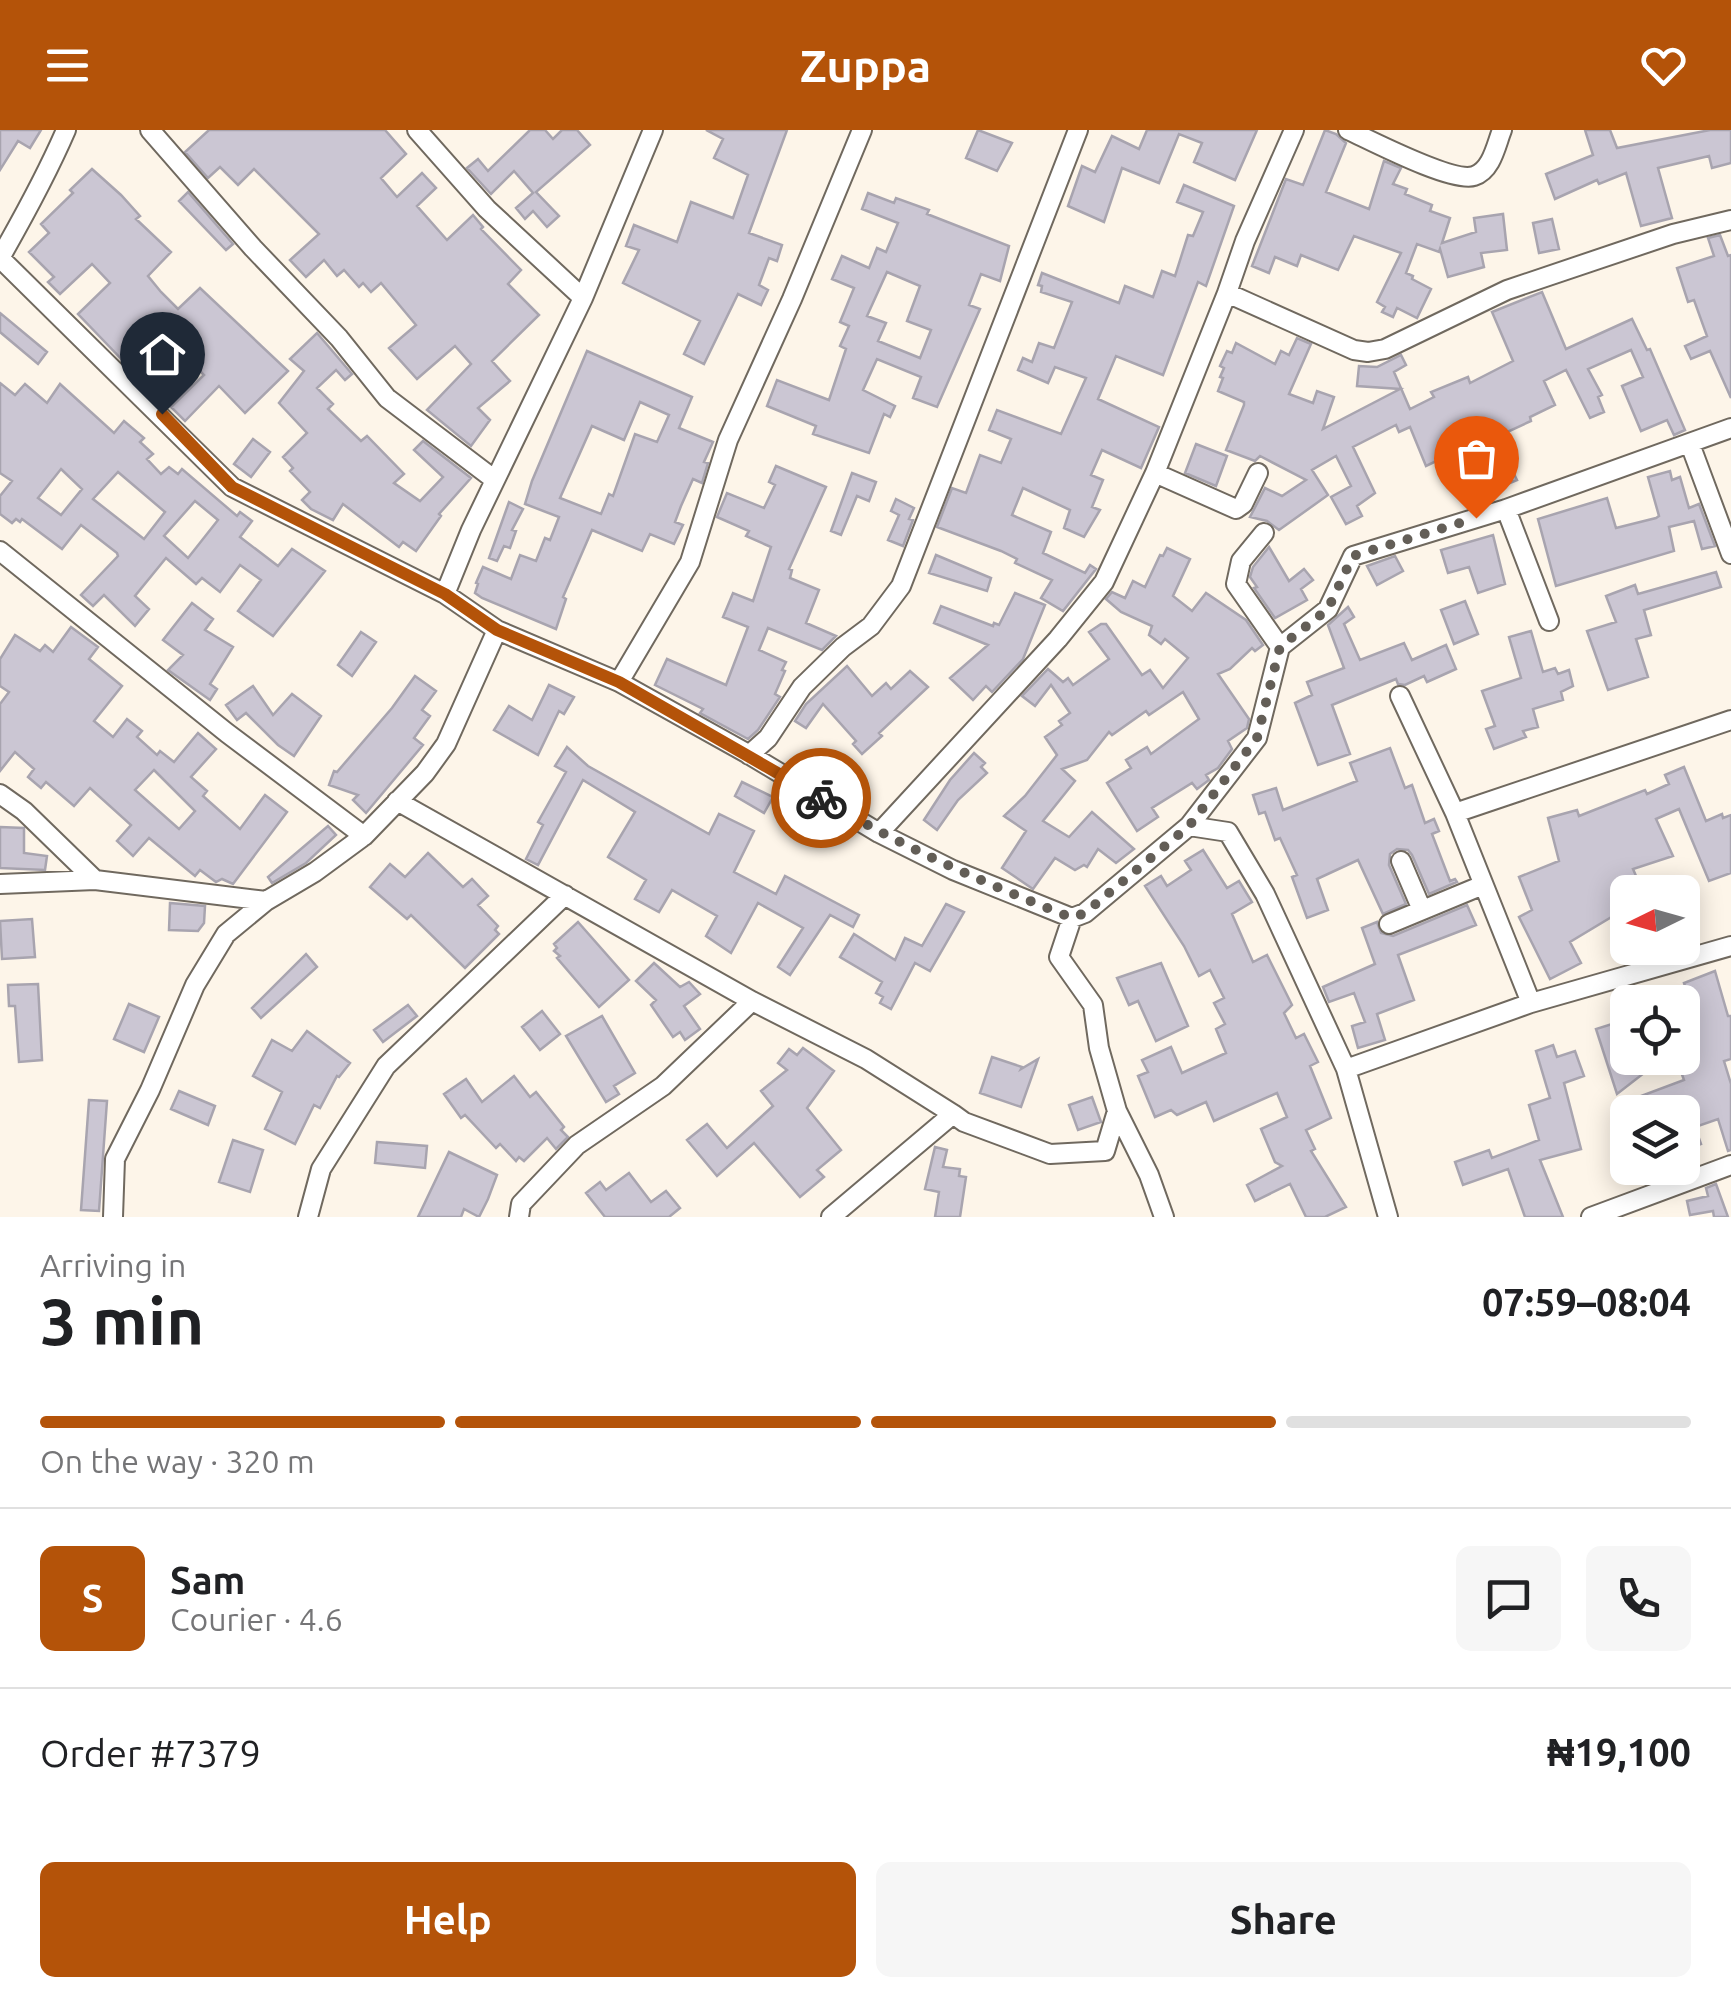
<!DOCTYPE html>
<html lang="en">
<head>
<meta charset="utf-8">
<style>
	:root { --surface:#fff; --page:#f6f6f6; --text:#202124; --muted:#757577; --line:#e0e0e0; --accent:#b45309 }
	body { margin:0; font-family:Ubuntu,sans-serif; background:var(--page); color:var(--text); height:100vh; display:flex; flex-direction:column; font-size:38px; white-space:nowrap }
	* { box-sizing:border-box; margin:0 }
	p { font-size:32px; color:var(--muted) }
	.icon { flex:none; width:55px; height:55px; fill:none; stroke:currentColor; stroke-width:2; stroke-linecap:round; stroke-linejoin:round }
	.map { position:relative; height:1087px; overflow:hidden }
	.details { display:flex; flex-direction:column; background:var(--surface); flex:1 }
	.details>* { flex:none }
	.needle { width:65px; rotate:265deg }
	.controls { position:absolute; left:1610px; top:745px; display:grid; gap:20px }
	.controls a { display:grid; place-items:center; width:90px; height:90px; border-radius:15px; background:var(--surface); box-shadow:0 5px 25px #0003; font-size:50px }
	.pin { position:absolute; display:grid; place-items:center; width:85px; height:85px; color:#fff; margin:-102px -42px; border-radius:50% 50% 50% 0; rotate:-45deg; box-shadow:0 0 10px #0007 }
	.pin .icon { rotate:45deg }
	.courier { position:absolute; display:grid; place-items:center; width:100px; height:100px; margin:-50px; border:8px solid #b45309; border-radius:50%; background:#fff; color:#222; box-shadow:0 2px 12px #0007 }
	.head em { font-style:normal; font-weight:700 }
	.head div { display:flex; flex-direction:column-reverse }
	.head { display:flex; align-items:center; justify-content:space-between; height:170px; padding:0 40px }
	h1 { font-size:65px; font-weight:700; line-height:75px }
	.bar { display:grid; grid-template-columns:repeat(4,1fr); gap:15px 10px; align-content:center; height:120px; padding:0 40px }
	.bar i { height:12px; border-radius:8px; background:var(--line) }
	.bar .selected { background:var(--accent) }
	.bar p { grid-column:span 4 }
	.line { display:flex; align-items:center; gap:25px; padding:0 40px; border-top:2px solid var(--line) }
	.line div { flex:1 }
	.round { display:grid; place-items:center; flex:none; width:105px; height:105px; border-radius:15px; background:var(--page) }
	.primary-button { display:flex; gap:20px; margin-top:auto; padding:20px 40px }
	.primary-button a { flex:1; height:115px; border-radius:15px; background:var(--accent); color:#fff; font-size:40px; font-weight:700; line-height:115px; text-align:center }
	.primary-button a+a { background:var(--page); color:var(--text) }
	header { display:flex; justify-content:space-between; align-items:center; height:130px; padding:0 40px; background:var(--accent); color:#fff; font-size:45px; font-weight:700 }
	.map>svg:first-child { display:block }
	.building { fill:#cbc6d3; stroke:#a8a4af; stroke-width:2.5; fill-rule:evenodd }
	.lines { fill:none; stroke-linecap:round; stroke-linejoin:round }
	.minor-casing { stroke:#70695f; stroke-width:22 }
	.minor { stroke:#fff; stroke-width:18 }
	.done { stroke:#635e57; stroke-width:10; stroke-dasharray:0 18 }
	.route { stroke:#b45309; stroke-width:12 }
</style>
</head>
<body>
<header><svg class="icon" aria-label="menu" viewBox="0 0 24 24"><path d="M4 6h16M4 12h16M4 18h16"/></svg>Zuppa<svg class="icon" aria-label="heart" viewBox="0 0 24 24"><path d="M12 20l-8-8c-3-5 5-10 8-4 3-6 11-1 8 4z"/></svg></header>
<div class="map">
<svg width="1731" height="1087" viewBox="0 0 1731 1087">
	<rect width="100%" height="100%" fill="#fdf5e9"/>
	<!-- building -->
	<path class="building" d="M0,0H41L30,18L18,11L0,40Z
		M209,0H385L406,24L381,48L397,67L422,43L436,58L417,76L447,110L473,85L483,97L481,99L521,140L508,154L539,185L492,231L510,251L478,278L490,290L471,316L427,280L471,234L455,216L417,249L389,218L416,195L381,153L371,162L363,153L359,157L344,140L337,146L324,130L306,147L290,130L319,104L254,39L238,55L220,37L208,48L185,22Z
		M530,0H545L553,9L562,0H577L590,15L536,62L559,86L547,97L533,81L525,89L516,78L533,63L514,41L491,64L467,38L478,29L488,41Z
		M706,0H787L749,103L782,115L777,131L769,128L759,155L768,160L761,175L738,164L704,234L684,224L700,191L623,153L639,120L626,116L634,95L677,112L691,72L733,88L748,45L714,28L723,9Z
		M978,0L1012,13L997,41L966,28Z
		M1147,0H1257L1235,50L1194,32L1202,13L1179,4L1159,53L1122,38L1104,92L1068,76L1082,36L1095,42L1112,6L1139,19Z
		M1325,0L1336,4L1346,13L1326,62L1369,79L1384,31L1401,38L1393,54L1407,59L1405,64L1432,75L1430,81L1450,88L1442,113L1476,102L1474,88L1503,84L1507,120L1481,123L1484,137L1448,147L1440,119L1439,122L1417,114L1406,143L1413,146L1412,149L1431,159L1417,188L1397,178L1393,187L1382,182L1385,177L1377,172L1401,123L1354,106L1338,140L1301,125L1297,136L1275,127L1269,143L1252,136L1286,49L1303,55Z
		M1585,0H1610L1617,18L1710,0H1731V33L1712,38L1709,26L1658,38L1672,88L1641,96L1626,43L1599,54L1597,50L1555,69L1546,44L1593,25Z
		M92,39L121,65L140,86L136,89L171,122L148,146L161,162L178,179L200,158L288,241L245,283L219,256L185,291L171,277L204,245L190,231L193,228L161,196L132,224L160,259L155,264L78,184L110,153L92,134L60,164L48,152L54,147L29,122L49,103L41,94L73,63L70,60Z
		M1184,55L1234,76L1206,156L1198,152L1163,245L1116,226L1098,269L1159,297L1141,338L1102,320L1091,345L1103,350L1092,377L1100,380L1084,407L1064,398L1070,380L1023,358L1012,385L1051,402L1043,423L1085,443L1090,435L1096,439L1063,481L1041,468L1052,450L1015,433L1017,429L1001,421L937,397L952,358L966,363L980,325L1001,333L1011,309L989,300L997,280L1061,304L1086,248L1055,237L1048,253L1018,240L1023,228L1032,232L1039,213L1054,218L1072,172L1041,162L1042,156L1038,155L1042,143L1119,173L1125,156L1153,167L1162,141L1175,146L1188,105L1193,106L1203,82L1177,72Z
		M188,62L233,114L226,120L179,71Z
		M868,63L894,73L896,68L929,80L927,84L1009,116L1000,151L981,144L969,175L980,179L937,277L913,268L921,247L877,229L863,260L895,276L890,287L884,284L869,323L813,304L816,296L767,276L777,250L829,270L846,219L840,216L849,196L840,192L854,158L832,149L842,126L869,138L877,118L886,122L898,93L862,79ZM887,142L920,156L907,191L931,200L920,228L878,211L886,193L867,186Z
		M1552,89L1559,119L1539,123L1533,93Z
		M1720,105L1728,126L1731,125V268L1710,221L1691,229L1685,216L1707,206L1694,170L1688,172L1677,138L1714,126L1708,108Z
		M1542,162L1566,219L1632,189L1647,220L1650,219L1685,300L1674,305L1667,290L1641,301L1622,256L1643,247L1631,220L1588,239L1602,265L1598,267L1604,282L1590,288L1566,240L1544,251L1555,275L1530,287L1531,291L1479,315L1492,347L1511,338L1517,350L1476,367L1457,321L1426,336L1410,297L1399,302L1396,295L1353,317L1375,363L1357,376L1362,386L1346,394L1331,367L1351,356L1336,326L1312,340L1328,365L1279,400L1267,391L1250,387L1265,358L1282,366L1306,350L1260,326L1255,331L1226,320L1244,275V272L1218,261L1223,248L1220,247L1224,238L1220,236L1227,221L1232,223L1236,213L1275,234L1281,221L1289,225L1297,208L1311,214L1289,264L1313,273L1317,261L1334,267L1323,299L1400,259L1357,256L1359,236L1377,237L1401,225L1406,235L1394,242L1410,279L1434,267L1431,262L1468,247L1470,253L1513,231L1492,182Z
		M0,183L47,222L38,234L0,202Z
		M317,203L352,244L345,250L336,240L317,258L333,274L328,279L361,311L367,306L404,344L394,353L420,371L443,347L414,320L423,311L471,348L439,384L441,386L416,421L403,412L399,417L343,374L333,390L311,379L302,370L310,362L290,341L293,338L283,327L307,303L279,273L304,241L290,229Z
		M587,221L692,267L679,298L713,312L704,332L708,333L702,353L693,349L681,376L675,392L683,395L674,414L650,404L642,421L592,400L563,467L566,469L556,499L482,468L475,463L478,454L476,453L483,437L511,449L520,425L536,431L545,408L550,410L559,387L525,374L532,351ZM640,272L669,285L657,312L635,304L613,366L609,364L601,384L560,368L592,296L624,310Z
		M0,253L15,265L25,254L47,273L60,254L114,303L124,291L144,308L140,312L153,324L147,329L161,344L169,337L178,344L182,339L237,386L240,382L252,391L240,407L278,436L292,419L325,441L273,506L238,481L261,450L240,435L220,462L202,448L196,454L166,428L135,466L149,479L135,496L104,465L93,476L81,465L118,426L117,423L81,395L62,419L22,389L20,392L16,389L12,393L0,384V366L12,351L0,343ZM61,339L82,359L61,385L38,368ZM118,342L165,382L144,409L93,369ZM195,371L218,390L188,428L164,406Z
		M253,309L270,322L251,347L234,334Z
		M1196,314L1227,326L1216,356L1185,343Z
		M776,336L826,357L789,439L792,440L790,448L819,460L806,493L836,506L822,520L768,498L759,520L786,532L782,540L785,541L775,564L780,567L758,600L748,609L700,583L703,579L655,555L667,529L726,555L748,497L723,487L733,463L753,471L771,417L746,406L749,401L717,387L727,363L764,378L775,355L769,352Z
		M1670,341L1672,350L1680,347L1689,378L1699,374L1715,416L1702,419L1694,391L1669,397L1674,421L1556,456L1538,389L1607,368L1616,398L1656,388L1659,386L1648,347Z
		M852,343L876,352L869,371L857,366L841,405L831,401Z
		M896,369L914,378L909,389L913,390L903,416L888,410L899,385L891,381Z
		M509,372L523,379L512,400L516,401L510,418L504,416L497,431L489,428Z
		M1493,405L1505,454L1478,463L1469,437L1448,443L1441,420Z
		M1269,417L1289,451L1304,439L1313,450L1301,459L1307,470L1275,488L1254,458L1257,457L1250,447L1253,437Z
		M1167,418L1190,429L1173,466L1192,481L1206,463L1246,490L1263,515L1255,521L1252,518L1230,539L1218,544L1249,589L1247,598L1228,611L1232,619L1218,638L1206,645L1209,650L1197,659L1192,653L1152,678L1158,687L1137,701L1107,653L1131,638L1126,630L1147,617L1151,624L1199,589L1183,562L1149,585L1146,581L1112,605L1109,602L1087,630L1062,639L1075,651L1043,691L1069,707L1092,682L1134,719L1116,733L1098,719L1087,737L1084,735L1075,740L1055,728L1033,759L1002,738L1026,701L1004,686L1025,666L1057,625L1045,607L1062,595L1059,591L1070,583L1051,555L1035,576L1022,566L1048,539L1063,552L1068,548L1073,555L1109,529L1089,502L1101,494H1106L1142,545L1150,540L1163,558L1188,528L1165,509L1161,514L1149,505L1152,496L1121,482L1106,469L1112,462L1125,468L1133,451L1145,457L1160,425L1163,426Z
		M936,425L991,448L987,461L929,443Z
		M1395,426L1403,441L1377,455L1367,436Z
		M1716,442L1721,457L1644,480L1651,505L1636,509L1648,547L1608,560L1587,501L1616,492L1606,466L1635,455L1638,464Z
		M1015,463L1045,475L1023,529L992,562L986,556L973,570L950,548L988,515L934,493L941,476L993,496L994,493L999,495Z
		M1465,471L1478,504L1454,514L1441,480Z
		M192,473L213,489L205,500L233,517L210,554L217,559L210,570L168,540L183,525L163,510Z
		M1348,477L1354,487L1344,494L1360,530L1404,513L1412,530L1446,515L1456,539L1427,552L1424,546L1405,555L1398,554L1396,549L1332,575L1350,624L1318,635L1295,573L1312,565L1307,552L1344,538L1328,495Z
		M71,497L98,517L89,529L122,556L94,591L113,607L127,589L142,601L137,607L157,625L160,621L174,632L198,603L216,619L191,647L207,661L203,666L240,699L265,665L287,682L233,754L222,749L216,752L200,740L195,746L149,708L133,726L117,711L131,695L90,658L74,676L46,652L41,658L28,647L34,639L15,622L0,641V574L9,562L0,556V529L15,505L40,521L45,515L53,522ZM154,640L195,681L179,699L135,660Z
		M1531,501L1543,542L1555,538L1558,544L1569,540L1573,556L1561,562L1563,570L1533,579L1538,597L1523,601L1526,607L1494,619L1486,599L1495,596L1482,561L1521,548L1509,507Z
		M361,502L376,512L352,546L338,535Z
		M847,536L872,566L886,553L891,559L910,541L928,557L879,603L882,606L862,624L853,614L856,611L823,574L806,598L795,591L806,574Z
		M415,546L436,561L422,580L430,586L414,608L423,615L366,683L353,670L358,665L329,655L334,641L337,642L392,578Z
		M549,555L574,567L564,584L559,581L538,625L494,600L509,576L532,590Z
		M253,556L273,585L292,564L321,586L294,626L278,615L246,583L237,590L226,575Z
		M567,617L588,636L709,704L719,684L754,701L734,742L776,764L785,746L859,785L853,797L830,785L790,845L778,837L803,798L758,773L731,823L706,806L717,786L672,760L659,782L635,769L646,750L608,727L635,682L583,650L538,735L526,729L543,695L538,692L566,642L555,636Z
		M1390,618L1405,658L1412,655L1425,693L1434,689L1439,701L1432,704L1450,751L1455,749L1457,752L1429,764L1412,725L1408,720L1397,719L1390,724L1389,735L1406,774L1383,784L1358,730L1317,749L1328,780L1307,788L1292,747L1297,745L1280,708L1275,710L1265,682L1259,684L1253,665L1276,658L1283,680L1357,651L1350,633Z
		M974,623L985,633L981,637L987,643L958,670L937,700L924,690L950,650Z
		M1684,637L1706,691L1722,684L1723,688L1731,685V743L1709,751L1679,679L1656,689L1673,726L1633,739L1643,762H1628V777L1570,812L1581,833L1550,849L1519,787L1532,780L1519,747L1559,731L1548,688L1577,680L1579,686L1645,660L1647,664L1669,654L1665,645Z
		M742,652L773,667L764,683L735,666Z
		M328,696L336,705L306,733L272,753L268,747Z
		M0,697L24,698V723L47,726L45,740L0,738Z
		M1203,720L1227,758L1239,751L1252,772L1232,784L1253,832L1267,825L1292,875L1284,883L1296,908L1304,904L1318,932L1310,936L1331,988L1306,1000L1315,1019L1311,1021L1346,1077L1325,1087H1306L1290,1054L1255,1071L1247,1055L1282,1036L1275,1032L1261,999L1287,987L1277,963L1214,991L1206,972L1177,985L1171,980L1155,987L1138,946L1148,942L1142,930L1171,917L1182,943L1226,923L1216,899L1225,894L1214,873L1224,868L1210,840L1199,846L1184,816L1145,756L1161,746L1167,756L1191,740L1185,731Z
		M428,723L463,757L472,749L488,766L478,775L498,796L495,800L499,804L465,838L411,785L407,789L370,757L390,734L405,747Z
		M170,773L205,776L204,793L198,801L169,800Z
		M946,774L964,782L930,841L915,833L891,879L880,873L883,867L876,863L882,852L840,827L854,804L895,830L905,808L922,816Z
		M1467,775L1476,795L1398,825L1414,870L1377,884L1385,910L1358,918L1352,896L1365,892L1354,863L1329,872L1323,857L1375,834L1362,798L1377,792L1381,803L1393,806Z
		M32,789L35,827L2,829L0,791Z
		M578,792L629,850L599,877L557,828L560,826L554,821L557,818L554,814Z
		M306,824L317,837L261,888L252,878Z
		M654,833L680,857L689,852L700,864L684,876L700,899L685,910L680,902L673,907L651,875L656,870L636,851Z
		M1161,833L1188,896L1156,911L1138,871L1129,875L1117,848Z
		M1715,841L1728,886H1731V929L1724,931L1731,954V1020L1728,1021L1718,989L1695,997L1701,1014L1682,1021V982H1646L1641,966L1684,950L1676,928H1682V903L1691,900L1682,872H1636V867L1685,856L1684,853Z
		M38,854L42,930L19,932L15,876H9L8,855Z
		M129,874L159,887L144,922L114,909Z
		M408,875L417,886L383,912L374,900Z
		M542,881L560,904L540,920L522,897Z
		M602,886L635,943L614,956L619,964L606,972L566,906Z
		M1628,889V928H1651L1653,936L1617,964L1596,899Z
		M307,901L350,933L339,947L337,946L320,978L314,975L295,1014L265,999L282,962L253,946L272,910L292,921Z
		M1553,915L1557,927L1575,921L1584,946L1564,953L1581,1019L1540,1030L1563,1087H1525L1508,1039L1463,1055L1455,1032L1489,1020L1492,1028L1539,1010L1529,975L1550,968L1536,921Z
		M803,918L834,941L807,978L841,1020L817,1040L824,1047L800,1067L754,1013L717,1046L687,1010L707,994L727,1018L773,976L761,961L787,940L778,933L789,919L797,925Z
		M992,927L1022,937L1021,939L1038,929L1021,977L980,963Z
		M514,946L530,967L536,962L564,997L561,1000L568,1007L556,1019L547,1008L524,1031L519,1027L516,1031L500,1014L496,1018L465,985L461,988L444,964L466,949L482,972Z
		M179,961L215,976L208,995L171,979Z
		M1092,967L1101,992L1078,1000L1069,975Z
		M89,970L107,971L99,1081L81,1080Z
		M233,1010L263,1020L250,1062L219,1052Z
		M377,1012L427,1016L425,1038L375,1033Z
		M935,1017L947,1020L943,1037L960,1039L959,1046L966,1047L960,1087H935L939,1062L925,1059Z
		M449,1022L497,1045L488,1069L479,1087L464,1079L461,1087H418Z
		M629,1043L651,1072L666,1061L680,1078L669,1087H605L586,1063L600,1052L606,1060Z
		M1716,1054L1728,1087H1714L1713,1081L1690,1085L1687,1071L1708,1066L1706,1058Z"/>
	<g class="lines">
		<!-- minor casing -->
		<g class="minor-casing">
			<path id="minor" d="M150,0L253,118L339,208L387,268L495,350
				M417,0L487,79L583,168
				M1294,0L1245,111L1227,163L1354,220L1368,222L1385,219L1507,160L1673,104L1731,90
				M1348,0C1372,11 1452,53 1474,46C1492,40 1496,15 1502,0
				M0,128L232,357L445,464L497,500L619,552L750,625L879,703L953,740L1072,788L1059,827L1093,875L1099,918L1117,981L1149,1045L1164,1087
				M0,128C24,86 47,44 66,0
				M1690,314L1731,424
				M1155,343L1236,379L1243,374L1258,343
				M1506,379L1549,491
				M1264,403L1241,431L1236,454L1280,517
				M0,421L227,603L364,706
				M445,464L471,400L583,168L653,0
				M619,552L690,432L728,310L792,169L862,0
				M1400,566L1455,683L1531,873
				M749,625L768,608L802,557L843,517L871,496L901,456L1078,0
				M0,664L24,681L95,750
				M397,671L752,871L866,929L953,984
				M1455,683L1731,590
				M1189,696L1228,702L1265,764L1346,939L1388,1087
				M879,703L1058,509L1104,452L1155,343L1227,163
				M1401,731L1422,780
				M0,754L95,750L266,771
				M1072,788L1085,783L1189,696L1257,608L1280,517L1328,479L1353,426L1506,379L1731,298
				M1389,794L1483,755
				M1346,939L1531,873L1731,816
				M113,1087L115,1029L150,960L195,855L226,804L266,771L315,742L364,706L425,643L446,614L497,500
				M308,1087L321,1039L386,936L565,765
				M519,1087L521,1074L577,1015L663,956L752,871
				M831,1087L953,984L964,992L1050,1024L1105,1021L1117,981
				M1591,1087L1731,1035"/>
		</g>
		<!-- minor -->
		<use href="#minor" class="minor"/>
	</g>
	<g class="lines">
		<!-- done -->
		<path class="done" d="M821,668C901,717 985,753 1072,788L1085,783L1189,696L1257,608L1280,517L1328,479L1353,426L1476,388"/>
		<!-- route -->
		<path class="route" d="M162,284L232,357L445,464L497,500L619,552L821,668"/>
	</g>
</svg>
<div class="controls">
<a><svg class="needle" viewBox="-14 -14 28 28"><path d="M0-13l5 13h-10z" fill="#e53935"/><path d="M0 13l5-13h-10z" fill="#757577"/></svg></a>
<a><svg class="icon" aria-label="locate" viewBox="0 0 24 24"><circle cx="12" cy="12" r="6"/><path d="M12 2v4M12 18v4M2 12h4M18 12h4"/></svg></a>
<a><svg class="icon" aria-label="layers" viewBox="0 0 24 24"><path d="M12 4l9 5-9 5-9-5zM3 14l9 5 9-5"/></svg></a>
</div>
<div class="pin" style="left:1476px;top:388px;background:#ea580c"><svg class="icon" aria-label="bag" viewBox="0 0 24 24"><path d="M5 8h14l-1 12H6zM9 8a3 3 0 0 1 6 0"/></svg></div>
<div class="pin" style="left:162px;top:284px;background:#1f2937"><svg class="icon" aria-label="home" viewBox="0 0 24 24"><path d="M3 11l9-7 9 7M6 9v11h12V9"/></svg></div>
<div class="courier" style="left:821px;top:668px"><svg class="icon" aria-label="bike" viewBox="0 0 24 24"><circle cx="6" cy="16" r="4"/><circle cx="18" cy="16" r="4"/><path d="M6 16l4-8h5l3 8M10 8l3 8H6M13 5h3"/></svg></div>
</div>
<section class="details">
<div class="head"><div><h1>3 min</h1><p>Arriving in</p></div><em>07:59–08:04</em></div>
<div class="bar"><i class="selected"></i><i class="selected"></i><i class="selected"></i><i></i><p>On the way · 320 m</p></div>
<div class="line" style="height:180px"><b class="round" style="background:var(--accent);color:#fff">S</b><div><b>Sam</b><p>Courier · 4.6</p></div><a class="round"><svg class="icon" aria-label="chat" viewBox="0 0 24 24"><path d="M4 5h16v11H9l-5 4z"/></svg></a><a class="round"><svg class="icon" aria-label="phone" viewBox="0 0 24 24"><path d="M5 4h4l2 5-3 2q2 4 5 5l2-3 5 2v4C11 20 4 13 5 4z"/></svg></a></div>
<div class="line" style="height:130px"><div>Order #7379</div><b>₦19,100</b></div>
<div class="primary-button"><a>Help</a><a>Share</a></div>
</section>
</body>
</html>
